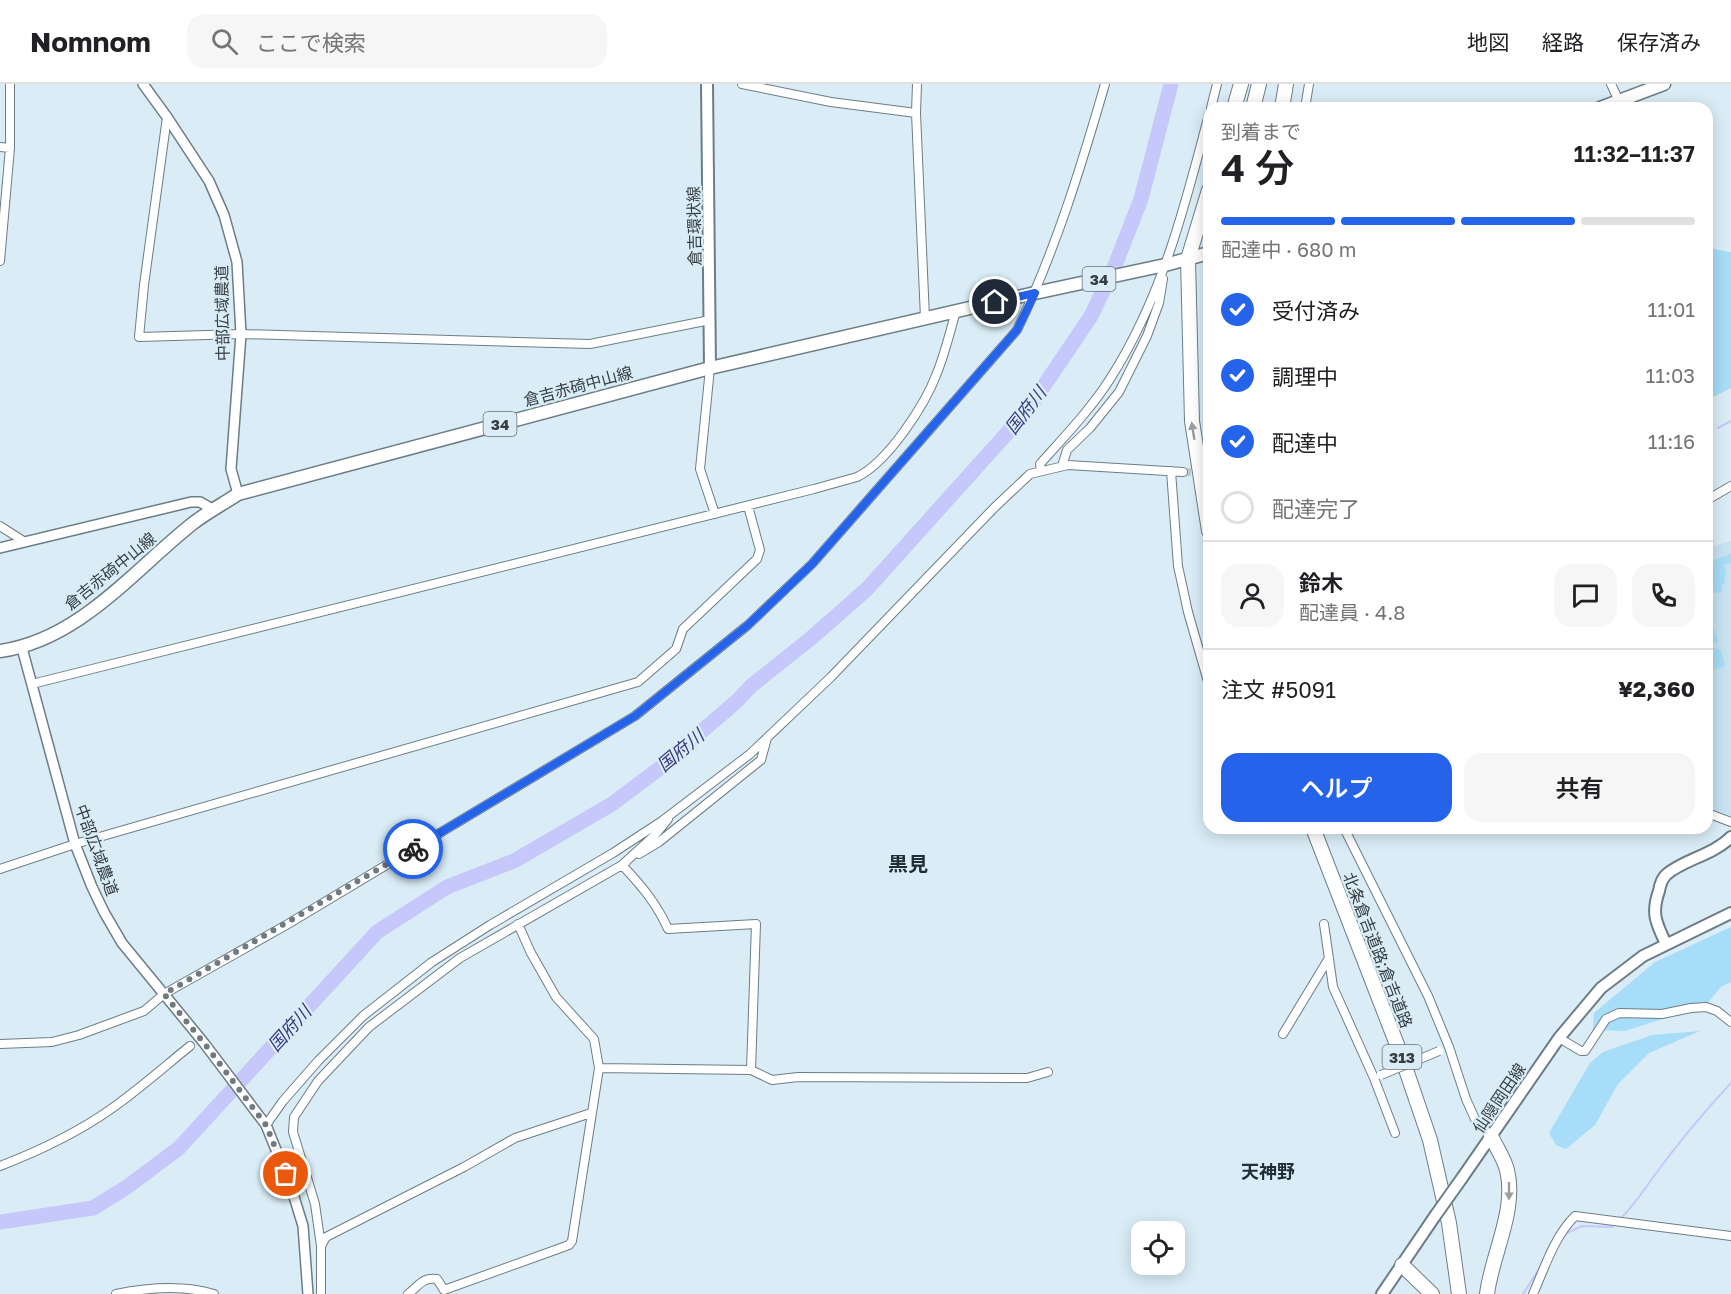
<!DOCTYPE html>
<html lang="ja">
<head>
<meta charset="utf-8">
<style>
	:root { --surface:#fff; --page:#f6f6f6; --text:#202124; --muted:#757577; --line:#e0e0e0; --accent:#2563eb }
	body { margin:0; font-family:"Golos Text","Noto Sans JP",sans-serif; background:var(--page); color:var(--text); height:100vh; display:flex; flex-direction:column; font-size:22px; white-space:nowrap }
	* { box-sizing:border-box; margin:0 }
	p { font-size:20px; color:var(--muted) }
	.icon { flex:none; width:33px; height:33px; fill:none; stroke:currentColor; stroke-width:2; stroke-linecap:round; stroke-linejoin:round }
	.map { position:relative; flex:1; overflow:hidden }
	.panel { position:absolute; left:1203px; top:18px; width:510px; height:732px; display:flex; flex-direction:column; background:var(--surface); border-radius:18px; box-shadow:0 3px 15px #0003 }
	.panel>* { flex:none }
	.buttons { position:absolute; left:1131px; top:1137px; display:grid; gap:12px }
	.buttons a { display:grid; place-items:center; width:54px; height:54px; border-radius:12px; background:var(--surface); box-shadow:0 3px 15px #0003; font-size:30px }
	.pin { position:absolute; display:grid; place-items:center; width:51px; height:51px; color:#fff; margin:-26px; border:3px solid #fff; border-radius:50%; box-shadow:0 2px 6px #0007 }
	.courier { position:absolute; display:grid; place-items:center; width:60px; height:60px; margin:-30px; border:4px solid #2563eb; border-radius:50%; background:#fff; color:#222; box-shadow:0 2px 8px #0007 }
	.overview em { font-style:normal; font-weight:600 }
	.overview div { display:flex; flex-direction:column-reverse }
	.overview { display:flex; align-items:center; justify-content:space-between; height:102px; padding:0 18px }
	h1 { font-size:39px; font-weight:600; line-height:45px }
	.bar { display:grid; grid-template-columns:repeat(4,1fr); gap:9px 6px; align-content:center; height:72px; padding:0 18px }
	.bar i { height:8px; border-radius:4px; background:var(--line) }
	.bar .on { background:var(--accent) }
	.bar p { grid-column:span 4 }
	.line { display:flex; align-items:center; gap:15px; padding:0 18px; border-top:2px solid var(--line) }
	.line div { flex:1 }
	.round { display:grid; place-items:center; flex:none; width:63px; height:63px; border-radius:18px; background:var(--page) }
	ol { padding:0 18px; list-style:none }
	li { display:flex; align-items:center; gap:18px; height:66px }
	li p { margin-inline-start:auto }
	li .icon { padding:6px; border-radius:50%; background:var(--accent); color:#fff; stroke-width:4 }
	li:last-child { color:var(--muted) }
	li i { width:33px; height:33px; border:3px solid var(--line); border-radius:50% }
	.primary-button { display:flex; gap:12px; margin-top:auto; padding:12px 18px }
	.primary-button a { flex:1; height:69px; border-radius:18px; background:var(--accent); color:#fff; font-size:24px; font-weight:600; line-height:69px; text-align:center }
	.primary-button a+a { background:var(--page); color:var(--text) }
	header { display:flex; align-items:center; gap:36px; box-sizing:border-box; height:84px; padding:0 30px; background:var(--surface); border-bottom:2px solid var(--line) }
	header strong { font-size:28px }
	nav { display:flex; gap:33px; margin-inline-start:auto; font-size:21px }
	.search { width:420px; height:54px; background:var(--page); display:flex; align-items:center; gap:15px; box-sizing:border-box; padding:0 21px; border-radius:18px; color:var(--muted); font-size:22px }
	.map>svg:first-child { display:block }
	.built { fill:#c7e2f0 }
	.green { fill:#a7ddf8 }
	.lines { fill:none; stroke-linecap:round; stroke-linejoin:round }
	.stream { stroke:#c6c8fc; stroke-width:2 }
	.river { stroke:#c6c8fc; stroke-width:15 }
	.minor-tunnel { stroke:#b9cad3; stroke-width:8; stroke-dasharray:8 4; stroke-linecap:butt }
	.minor-casing { stroke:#6c7d86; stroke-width:10 }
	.tertiary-casing { stroke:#6c7d86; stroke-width:12 }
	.secondary-casing { stroke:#6c7d86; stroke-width:14 }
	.primary-casing { stroke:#6c7d86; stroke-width:15 }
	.motorway-casing { stroke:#6c7d86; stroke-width:16 }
	.minor { stroke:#fff; stroke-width:8 }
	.tertiary { stroke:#fff; stroke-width:9 }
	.secondary { stroke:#fff; stroke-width:10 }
	.primary { stroke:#fff; stroke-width:12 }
	.motorway { stroke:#fff; stroke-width:14 }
	.minor-bridge-casing { stroke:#6c7d86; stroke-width:10; stroke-linecap:butt }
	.secondary-bridge-casing { stroke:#6c7d86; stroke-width:14; stroke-linecap:butt }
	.minor-bridge { stroke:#fff; stroke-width:8 }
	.secondary-bridge { stroke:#fff; stroke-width:10 }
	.oneway { fill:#9b9ea0 }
	.done { stroke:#707b81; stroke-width:6; stroke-dasharray:0 10.8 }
	.route { stroke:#2563eb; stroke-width:8 }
	.labels { text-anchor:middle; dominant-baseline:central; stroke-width:4.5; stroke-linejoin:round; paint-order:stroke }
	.shield { fill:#daedf7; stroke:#687278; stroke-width:1.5 }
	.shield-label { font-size:15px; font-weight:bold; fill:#373e42 }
	.street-label { font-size:16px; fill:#373e42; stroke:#daedf7 }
	.water-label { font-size:18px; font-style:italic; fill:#3b367f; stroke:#daedf7 }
	.neighbourhood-label { font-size:18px; font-weight:bold; fill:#202f37; stroke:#daedf7 }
	.quarter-label { font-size:20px; font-weight:bold; fill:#202f37; stroke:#daedf7 }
</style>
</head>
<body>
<header>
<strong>Nomnom</strong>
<div class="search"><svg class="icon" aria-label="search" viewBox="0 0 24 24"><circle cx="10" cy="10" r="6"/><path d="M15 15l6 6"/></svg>ここで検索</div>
<nav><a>地図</a><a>経路</a><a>保存済み</a></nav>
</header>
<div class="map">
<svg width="1731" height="1210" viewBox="0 0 1731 1210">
	<rect width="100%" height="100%" fill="#daedf7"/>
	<!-- built -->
	<path class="built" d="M1731,457V734L1707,726V464Z"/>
	<!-- green -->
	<path class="green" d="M1707,164L1731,168V304L1707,316Z
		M1731,470V482L1730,479L1724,480L1726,489L1724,501H1722V508L1714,509L1707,488V479Z
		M1707,530H1709L1718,557L1716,560L1709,558L1711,545L1707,539Z
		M1707,560L1710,563L1721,566L1725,582L1714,586L1710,585L1707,575Z
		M1731,843V898L1721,903L1701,927L1672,932L1625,947L1593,946L1594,929L1655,878Z
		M1700,947L1649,969L1618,1000L1595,1041L1566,1065L1556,1061L1549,1049L1590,979L1603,968L1652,951Z"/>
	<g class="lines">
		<!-- stream -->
		<path class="stream" d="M1718,344L1731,337
			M1707,348H1709
			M1620,1135C1634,1122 1643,1107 1654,1092C1678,1059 1704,1028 1731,999
			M1565,1150L1582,1142L1612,1143L1616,1139
			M1523,1210L1541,1182"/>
		<!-- river -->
		<path class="river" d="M0,1138L93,1124L127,1103L179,1064L377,848L447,803L514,777L612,720L680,669L695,653L737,617L751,602L810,555L867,505L1027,327L1091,232L1114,184L1141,115L1171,0"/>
		<!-- minor-tunnel -->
		<path class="minor-tunnel" d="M1183,388L1209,389"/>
		<!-- minor casing -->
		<g class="minor-casing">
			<path id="minor" d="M742,0L831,18L916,29
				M917,0L916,29L925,234
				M1611,0L1619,17
				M1211,24L1217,0
				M1305,24L1309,0
				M167,33L144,201L139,253L241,250L590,260L710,236
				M0,63L10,64
				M0,177L10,64V0
				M710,284L700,385L715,430
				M1062,382L1067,366L1090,344L1119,308L1147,252L1159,219L1163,195
				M1041,387L1040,380C1064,353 1091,325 1110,295C1162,214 1185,122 1209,30
				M1171,387L1178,482L1188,528L1209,601
				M1707,416L1731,402
				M0,442L25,458
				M32,600L814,405L857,393C888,378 925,321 937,289C945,269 950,248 956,227
				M1707,729L1731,738
				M1344,744L1428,912L1449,963L1466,1015L1475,1035L1491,1052
				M639,770L659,758L761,676L767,654
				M626,778L622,781C641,801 657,820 668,845L756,840L751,986
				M0,785L75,760L638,598L676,565L683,545L757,475L760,466L748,422
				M1324,840L1333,903L1374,994L1395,1049
				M1283,950L1329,874
				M1559,954L1581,967H1585L1606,935L1619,929L1662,930L1691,924L1706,923L1717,927L1731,938
				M0,960L52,958L79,951L144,927L164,910L288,840L635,632L748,541L812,480L1017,246C1055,168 1081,83 1105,0
				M599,984L751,986L772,996L798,993L1027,994L1048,988
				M266,1041L283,1017L318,977L363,932L432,878L490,841L613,769L662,737L750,670L831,593L994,424L1030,390L1068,381L1183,388
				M0,1082C39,1067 77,1049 111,1025C138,1006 164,983 190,962
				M321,1162L315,1120L293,1048L294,1033L318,997L369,943L460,874L622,781L655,751L668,735
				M116,1210C146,1204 184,1201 214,1210
				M321,1210V1162L326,1153L464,1083L515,1054L591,1029
				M408,1210C419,1202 422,1193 437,1195L444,1206L569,1161L572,1157L599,984L594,955L556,913L531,869L518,840
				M1533,1210C1545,1183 1554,1153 1575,1132L1731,1152"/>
		</g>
		<!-- tertiary casing -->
		<g class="tertiary-casing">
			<path id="tertiary" d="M143,0L167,33L209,97L224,131L237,178L241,250L231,385L238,410
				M0,464L191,418H200L214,426
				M22,564L75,760L92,803L104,828L122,859L204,959L266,1041L291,1103L303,1142L308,1210"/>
		</g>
		<!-- secondary casing -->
		<g class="secondary-casing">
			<path id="secondary" d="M707,0L710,284
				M1666,860C1656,839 1651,829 1659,807C1660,801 1662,794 1667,790C1683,776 1713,771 1731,753
				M1462,1094L1559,954L1601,904L1643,872L1731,829
				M1382,1210L1435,1132"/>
		</g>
		<!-- primary casing -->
		<g class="primary-casing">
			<path id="primary" d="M1600,24L1664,0
				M0,567C79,556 133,487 192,440C206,429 223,420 238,410L710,284L1035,209L1165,181L1209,169"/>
		</g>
		<!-- motorway casing -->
		<g class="motorway-casing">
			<path id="motorway" d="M1234,24L1241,0
				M1253,24L1259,0
				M1282,24L1286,0
				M1209,106L1188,175L1192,337L1209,447
				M1313,744L1401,971L1430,1056L1449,1139L1459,1210
				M1402,1181L1432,1210
				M1487,1210C1492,1170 1517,1126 1507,1086C1504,1074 1496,1063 1491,1052"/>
		</g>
		<!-- minor -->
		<use href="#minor" class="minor"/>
		<!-- tertiary -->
		<use href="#tertiary" class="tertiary"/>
		<!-- secondary -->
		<use href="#secondary" class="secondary"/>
		<!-- primary -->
		<use href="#primary" class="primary"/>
		<!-- motorway -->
		<use href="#motorway" class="motorway"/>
		<!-- minor-bridge casing -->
		<g class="minor-bridge-casing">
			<path id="minor-bridge" d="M1381,991L1439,967"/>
		</g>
		<!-- secondary-bridge casing -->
		<g class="secondary-bridge-casing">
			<path id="secondary-bridge" d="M1435,1132L1462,1094"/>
		</g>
		<!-- minor-bridge -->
		<use href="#minor-bridge" class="minor-bridge"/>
		<!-- secondary-bridge -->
		<use href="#secondary-bridge" class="secondary-bridge"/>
	</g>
	<!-- one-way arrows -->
	<defs><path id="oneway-solid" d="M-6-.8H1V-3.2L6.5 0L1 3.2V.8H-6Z" transform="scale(1.5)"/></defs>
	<g class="oneway">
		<use href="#oneway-solid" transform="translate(1193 347) rotate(-99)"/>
		<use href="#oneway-solid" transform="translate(1509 1107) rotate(90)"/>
	</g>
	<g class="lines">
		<!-- done -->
		<path class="done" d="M286,1090L266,1041L204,959L164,910L413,765"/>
		<!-- route -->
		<path class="route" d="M413,765L635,632L748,541L812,480L1017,246L1035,209L995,218"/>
	</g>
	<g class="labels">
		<!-- shield labels -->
		<g class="shield">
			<rect x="1082.5" y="183" width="33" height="24" rx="4.5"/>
			<rect x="483.5" y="328" width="33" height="24" rx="4.5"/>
			<rect x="1382.5" y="961" width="39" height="24" rx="4.5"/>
		</g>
		<g class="shield-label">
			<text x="1099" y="195">34</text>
			<text x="500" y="340">34</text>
			<text x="1402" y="973">313</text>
		</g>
		<!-- street labels -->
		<g class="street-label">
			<text transform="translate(694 142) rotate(-91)">倉吉環状線</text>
			<text transform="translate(222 229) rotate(-91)">中部広域農道</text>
			<text transform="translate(578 302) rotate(-15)">倉吉赤碕中山線</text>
			<text transform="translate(110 487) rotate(-39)">倉吉赤碕中山線</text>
			<text transform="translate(97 766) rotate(70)">中部広域農道</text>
			<text transform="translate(1378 866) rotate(69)">北条倉吉道路;倉吉道路</text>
			<text transform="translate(1499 1014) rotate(-56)">仙隠岡田線</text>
		</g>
		<!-- water labels -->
		<g class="water-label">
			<text transform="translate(1025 326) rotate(-52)">国府川</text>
			<text transform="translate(680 666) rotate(-40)">国府川</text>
			<text transform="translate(289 944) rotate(-48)">国府川</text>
		</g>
		<!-- neighbourhood labels -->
		<g class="neighbourhood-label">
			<text x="1268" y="1087">天神野</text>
		</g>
		<!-- quarter labels -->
		<g class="quarter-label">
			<text x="908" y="779">黒見</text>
		</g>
	</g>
</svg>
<div class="buttons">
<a><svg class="icon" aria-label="locate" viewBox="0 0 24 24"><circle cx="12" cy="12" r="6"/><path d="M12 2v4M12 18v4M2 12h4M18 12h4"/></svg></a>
</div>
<div class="pin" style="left:286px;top:1090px;background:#ea580c"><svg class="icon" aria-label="bag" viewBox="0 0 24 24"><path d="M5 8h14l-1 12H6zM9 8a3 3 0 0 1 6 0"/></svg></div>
<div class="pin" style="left:995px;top:218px;background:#1f2937"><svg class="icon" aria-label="home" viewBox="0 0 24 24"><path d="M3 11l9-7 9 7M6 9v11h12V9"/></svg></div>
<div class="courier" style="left:413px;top:765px"><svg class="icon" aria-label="bike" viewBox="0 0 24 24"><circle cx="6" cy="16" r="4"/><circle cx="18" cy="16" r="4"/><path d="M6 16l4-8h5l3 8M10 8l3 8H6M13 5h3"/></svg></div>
<section class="panel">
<div class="overview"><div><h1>4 分</h1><p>到着まで</p></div><em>11:32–11:37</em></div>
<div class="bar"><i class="on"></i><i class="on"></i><i class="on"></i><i></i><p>配達中 · 680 m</p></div>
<ol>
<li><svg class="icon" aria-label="check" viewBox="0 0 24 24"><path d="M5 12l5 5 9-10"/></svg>受付済み<p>11:01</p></li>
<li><svg class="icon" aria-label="check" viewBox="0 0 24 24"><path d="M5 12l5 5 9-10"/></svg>調理中<p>11:03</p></li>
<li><svg class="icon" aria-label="check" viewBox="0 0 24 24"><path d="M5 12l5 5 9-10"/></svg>配達中<p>11:16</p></li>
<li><i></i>配達完了</li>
</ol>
<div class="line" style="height:108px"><a class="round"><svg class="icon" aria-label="person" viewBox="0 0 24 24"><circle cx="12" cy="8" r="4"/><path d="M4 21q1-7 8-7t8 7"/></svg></a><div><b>鈴木</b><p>配達員 · 4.8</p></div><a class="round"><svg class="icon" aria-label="chat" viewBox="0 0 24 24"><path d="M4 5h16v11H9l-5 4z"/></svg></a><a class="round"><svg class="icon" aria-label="phone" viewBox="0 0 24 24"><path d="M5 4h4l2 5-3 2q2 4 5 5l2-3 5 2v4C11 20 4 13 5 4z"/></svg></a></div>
<div class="line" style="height:78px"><div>注文 #5091</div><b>¥2,360</b></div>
<div class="primary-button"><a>ヘルプ</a><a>共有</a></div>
</section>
</div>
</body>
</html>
